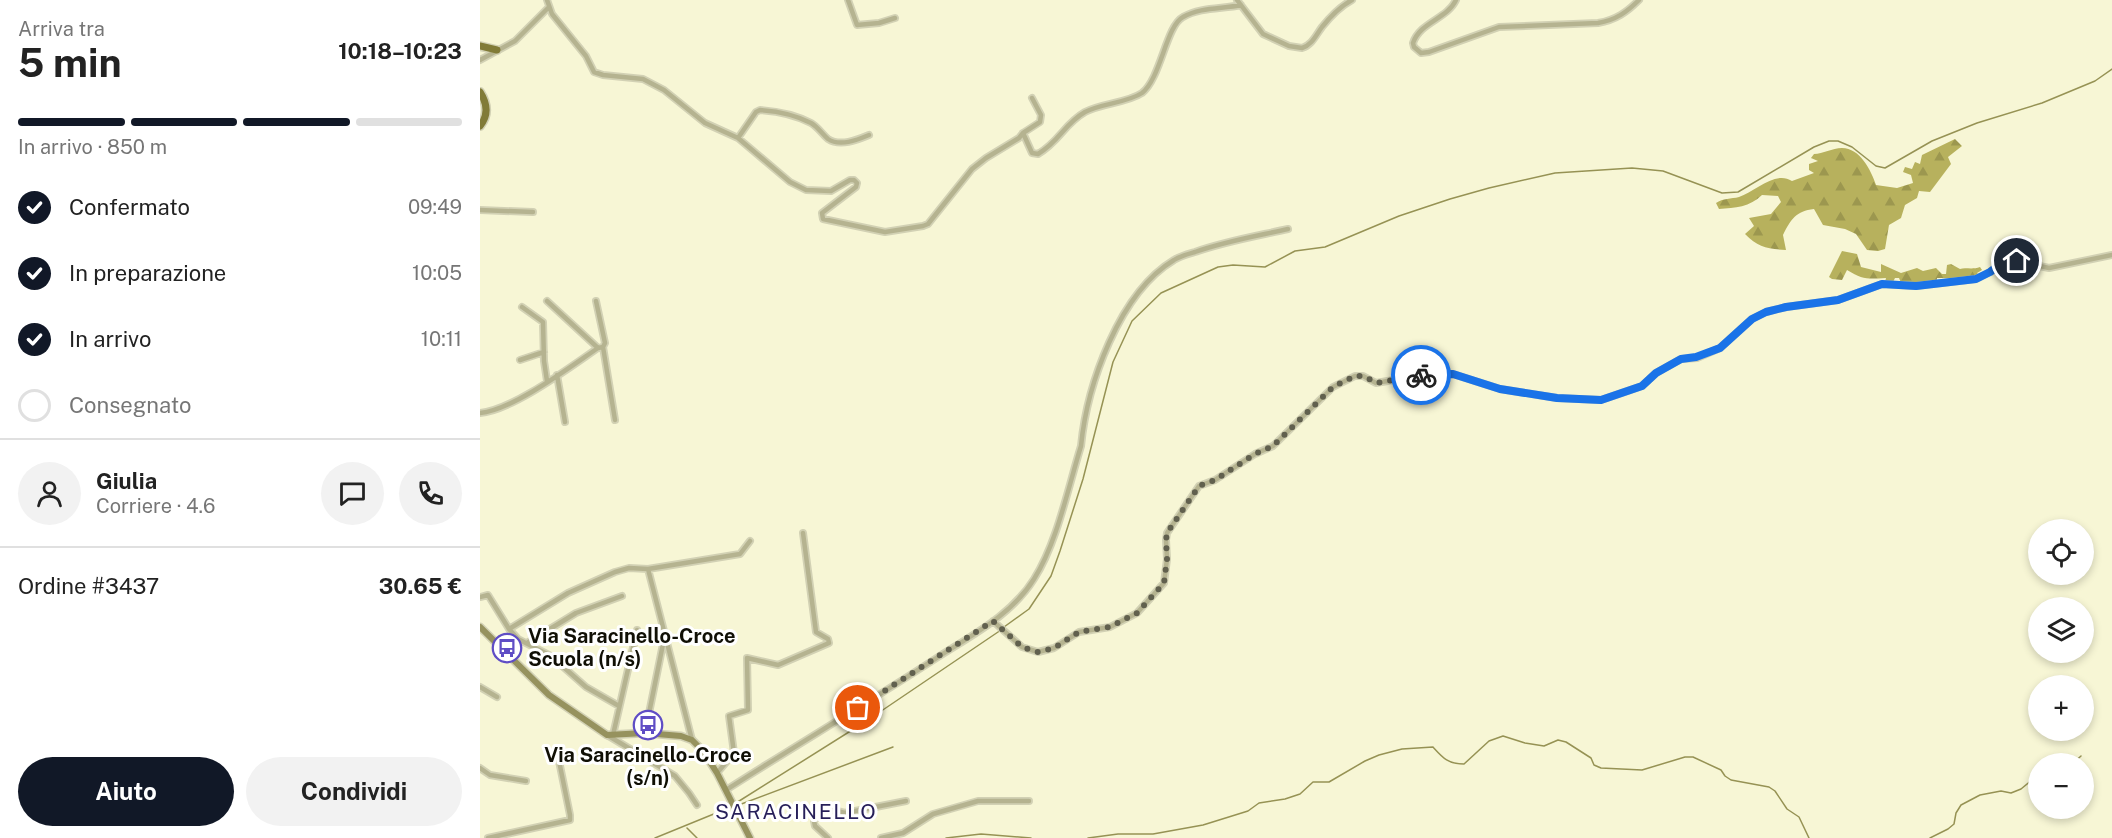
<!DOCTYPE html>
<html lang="it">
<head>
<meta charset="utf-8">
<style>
	:root { --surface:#fff; --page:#f2f2f2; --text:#222; --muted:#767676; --line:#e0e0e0; --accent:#111827 }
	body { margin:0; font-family:"Public Sans",sans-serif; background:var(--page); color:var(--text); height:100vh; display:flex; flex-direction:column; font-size:22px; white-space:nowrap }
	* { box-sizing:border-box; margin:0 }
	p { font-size:20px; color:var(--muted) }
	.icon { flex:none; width:33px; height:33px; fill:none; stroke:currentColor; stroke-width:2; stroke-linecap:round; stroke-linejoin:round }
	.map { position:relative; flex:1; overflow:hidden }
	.details { display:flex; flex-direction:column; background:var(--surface); width:480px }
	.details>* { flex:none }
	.buttons { position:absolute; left:1548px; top:519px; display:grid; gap:12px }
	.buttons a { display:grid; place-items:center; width:66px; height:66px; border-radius:50%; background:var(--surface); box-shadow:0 3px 9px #0003; font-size:30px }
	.pin { position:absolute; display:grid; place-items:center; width:51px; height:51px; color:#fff; margin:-26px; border:3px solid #fff; border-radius:50%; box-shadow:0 2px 6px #0007 }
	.courier { position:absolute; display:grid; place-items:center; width:60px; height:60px; margin:-30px; border:4px solid #1a73e8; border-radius:50%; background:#fff; color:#222; box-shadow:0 2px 8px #0007 }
	.headline em { font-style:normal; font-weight:700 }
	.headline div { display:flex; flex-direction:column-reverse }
	.headline { display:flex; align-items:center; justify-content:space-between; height:102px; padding:0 18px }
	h1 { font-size:39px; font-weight:700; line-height:45px }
	.bar { display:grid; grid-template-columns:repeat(4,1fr); gap:9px 6px; align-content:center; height:72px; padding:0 18px }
	.bar i { height:8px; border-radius:4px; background:var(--line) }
	.bar .on { background:var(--accent) }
	.bar p { grid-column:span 4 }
	.line { display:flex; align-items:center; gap:15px; padding:0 18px; border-top:2px solid var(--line) }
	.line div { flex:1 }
	.round { display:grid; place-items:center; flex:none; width:63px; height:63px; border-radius:32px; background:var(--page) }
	ol { padding:0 18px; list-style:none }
	li { display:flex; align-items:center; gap:18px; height:66px }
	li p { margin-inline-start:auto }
	li .icon { padding:6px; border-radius:50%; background:var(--accent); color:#fff; stroke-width:4 }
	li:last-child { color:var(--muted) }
	li i { width:33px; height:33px; border:3px solid var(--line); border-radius:50% }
	.action { display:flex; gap:12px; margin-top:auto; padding:12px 18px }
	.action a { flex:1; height:69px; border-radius:36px; background:var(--accent); color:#fff; font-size:24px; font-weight:700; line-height:69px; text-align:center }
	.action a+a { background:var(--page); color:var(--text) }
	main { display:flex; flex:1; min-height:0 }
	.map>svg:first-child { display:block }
	.forest { fill:url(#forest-firs) }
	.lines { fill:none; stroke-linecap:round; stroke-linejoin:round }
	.stream { stroke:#969254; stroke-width:1.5 }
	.street-casing { stroke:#d2d1b4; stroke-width:8 }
	.secondary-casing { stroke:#d2d1b4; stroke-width:9 }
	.primary-casing { stroke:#d2d1b4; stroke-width:10 }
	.street { stroke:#b5b390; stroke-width:4.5 }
	.secondary { stroke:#96925e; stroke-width:6 }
	.primary { stroke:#817b37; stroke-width:7 }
	.done { stroke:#61604e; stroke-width:6; stroke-dasharray:0 10.8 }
	.route { stroke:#1a73e8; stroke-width:8 }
	.labels { text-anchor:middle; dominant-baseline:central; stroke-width:6; stroke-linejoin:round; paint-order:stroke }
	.poi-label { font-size:20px; font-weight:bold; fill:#100f05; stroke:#fff; text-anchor:start }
	.neighbourhood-label { font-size:21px; letter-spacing:1.5px; fill:#271f59; stroke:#fff }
</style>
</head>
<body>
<main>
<section class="details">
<div class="headline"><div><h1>5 min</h1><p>Arriva tra</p></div><em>10:18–10:23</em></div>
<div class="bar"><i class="on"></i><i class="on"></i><i class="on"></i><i></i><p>In arrivo · 850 m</p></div>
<ol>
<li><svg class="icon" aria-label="check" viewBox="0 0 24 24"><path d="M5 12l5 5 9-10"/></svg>Confermato<p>09:49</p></li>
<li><svg class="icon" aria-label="check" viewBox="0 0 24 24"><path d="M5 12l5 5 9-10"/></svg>In preparazione<p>10:05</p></li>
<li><svg class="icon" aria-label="check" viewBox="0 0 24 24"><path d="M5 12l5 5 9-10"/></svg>In arrivo<p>10:11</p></li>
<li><i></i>Consegnato</li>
</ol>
<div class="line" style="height:108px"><a class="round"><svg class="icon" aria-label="person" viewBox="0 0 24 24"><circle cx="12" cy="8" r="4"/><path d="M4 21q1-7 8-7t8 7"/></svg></a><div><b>Giulia</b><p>Corriere · 4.6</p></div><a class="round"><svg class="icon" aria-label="chat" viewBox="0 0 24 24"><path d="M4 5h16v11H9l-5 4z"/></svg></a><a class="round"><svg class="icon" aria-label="phone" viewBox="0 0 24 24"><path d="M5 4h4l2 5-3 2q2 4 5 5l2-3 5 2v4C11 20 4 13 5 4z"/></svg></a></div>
<div class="line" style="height:78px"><div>Ordine #3437</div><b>30.65 €</b></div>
<div class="action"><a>Aiuto</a><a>Condividi</a></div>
</section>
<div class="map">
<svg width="1632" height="838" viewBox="0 0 1632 838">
	<defs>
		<pattern id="forest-firs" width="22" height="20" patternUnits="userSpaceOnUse" patternTransform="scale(1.5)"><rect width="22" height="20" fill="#b7b15d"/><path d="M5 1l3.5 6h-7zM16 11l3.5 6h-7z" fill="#9c974f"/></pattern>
	</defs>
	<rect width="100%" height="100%" fill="#f7f6d5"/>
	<!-- forest -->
	<path class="forest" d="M1475,139L1482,146L1468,157L1471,164L1450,192L1439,191L1437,198L1425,205L1421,218L1409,225L1405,249L1398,251L1387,250L1376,234L1365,229L1343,225L1334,209C1316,211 1311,219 1303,235L1306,250C1287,249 1278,247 1265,234L1274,226L1269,218L1291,214L1301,202L1298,196L1282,195C1270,207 1255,208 1239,209L1236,203C1243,198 1251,199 1259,197C1275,192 1295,170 1312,181L1334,173L1329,170V164L1338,161L1331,158L1334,154C1343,154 1352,148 1362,148C1380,148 1391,170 1396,185L1417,188L1433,183L1431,175L1423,172L1425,167L1432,169L1435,162L1440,164L1442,155Z
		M1362,251L1377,254L1381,267L1401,272V264L1421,273L1437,268L1443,271L1456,268L1462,274H1466L1467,265L1471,264L1480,269C1485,267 1492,270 1500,267L1502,270L1497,273L1499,275L1483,278H1457V281L1433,284L1421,283L1419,278H1415L1413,282H1405L1406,278C1388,279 1383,280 1367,270L1362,280L1352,279L1349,277Z"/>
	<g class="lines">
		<!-- stream -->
		<path class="stream" d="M524,627L549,609L571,576L580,551L603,479L633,362L652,321L681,293L738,267L753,265L785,267L815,251L845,247L919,216L970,199L1009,188L1075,173L1152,168L1183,171L1242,193L1258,192L1334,147L1349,141H1358L1372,147L1396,166L1405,168L1452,141L1497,123L1562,103L1615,81L1632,69
			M1592,764L1601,756
			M256,803L388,720L521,630
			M256,806L413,747
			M246,809L252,806
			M207,828L217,838
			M175,838L246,809
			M466,838L501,834L551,838
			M608,838L638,834H673L723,825L768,811L779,803L805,799L820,794L833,782H849L885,761L899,755L922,749L953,747C963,758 968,764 984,764L1009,741L1023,736L1045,743L1064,746L1078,740L1086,742L1111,758L1114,765L1121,768L1162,770L1205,757H1213L1241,770L1245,776L1251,780L1289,787L1295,791L1307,809L1319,817L1329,838
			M1450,838L1468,829L1474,824L1476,813L1481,805L1500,795L1521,791L1531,793L1541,789L1558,775"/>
		<!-- street casing -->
		<g class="street-casing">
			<path id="street" d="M67,0L72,14L106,56L114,72L123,75L163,79L184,90L225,123L258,138L310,182L326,190L351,191L370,180H374L377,183L376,187L342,213L343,219L405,232L443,226L448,224L492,169L506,158L539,138L543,133L560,122L561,115L552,98
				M368,0L377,25L399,23L415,18
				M757,0L783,34L809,46L822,48C832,45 836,35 842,27C850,17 861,6 872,0
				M976,0C967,19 940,22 933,43L934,47L941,53L949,52L1019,27L1118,23C1136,20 1147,12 1159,0
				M0,60L35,41L69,7
				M543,133L552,153L558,154C580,141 584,124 605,112C622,103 647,103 662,93C681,78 686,26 703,17C720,7 743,9 761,5
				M258,138L276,112L280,110C296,111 316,115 331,123C338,127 342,134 348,139C360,147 377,140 389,135
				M0,210L53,212
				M67,301L118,348
				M116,301L125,343L123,347L135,420
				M42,307L63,322L64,361L67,381
				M40,360L64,352
				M77,375L85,422
				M0,413C33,410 90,367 118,348L123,347
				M0,597L8,595L29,629L38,639L71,656L106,687L139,706
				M513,621L542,647L558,652L574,648L599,632L630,627L657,613L684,583L687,559L686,540L687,533L719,486L735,480L775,454L793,446L853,387L875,376H883L896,383L948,374H973L1020,389L1077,398L1121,400L1162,386L1176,373L1201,359L1217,358L1240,348L1272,319L1286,312L1306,307L1358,300L1402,284L1436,286L1496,279L1510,272L1526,260L1537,261L1569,268L1632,255
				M29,629L88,593L135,572L149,568L168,569
				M47,643L96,613L142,596
				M0,687L17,697
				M165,733L183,644L187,641
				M127,735L195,776L209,793L217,805
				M133,735L157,630
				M212,740L168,569L260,554L270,541
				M0,768L10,775L46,781
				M237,773L254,753L249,716L268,710L267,658L298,665L349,643L348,639L336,632L323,533
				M246,790C315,746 386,704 455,659C490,636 531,616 554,579C577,543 588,488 601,446C607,385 639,293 694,260C700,256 708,254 715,252C746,241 777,236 808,229
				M8,838L90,820V815L78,756
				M348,838L335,826L334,821L345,808L365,813L426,801
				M401,838L423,833L453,814L498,801H549"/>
		</g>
		<!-- secondary casing -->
		<g class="secondary-casing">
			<path id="secondary" d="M0,627L69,695L127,735L165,733L201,736L212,740L223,751L237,773L270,838"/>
		</g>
		<!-- primary casing -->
		<g class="primary-casing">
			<path id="primary" d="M0,46L17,50
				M0,92C7,103 9,115 0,126"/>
		</g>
		<!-- street -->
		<use href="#street" class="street"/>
		<!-- secondary -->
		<use href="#secondary" class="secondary"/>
		<!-- primary -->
		<use href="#primary" class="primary"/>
	</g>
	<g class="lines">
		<!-- done -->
		<path class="done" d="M378,708L513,621L542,647L558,652L574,648L599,632L630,627L651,616L657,613L684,583L687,559L686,540L687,533L719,486L735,480L775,454L793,446L853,387L875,376H883L897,383L941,375"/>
		<!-- route -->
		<path class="route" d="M941,375L973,374L1020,389L1077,398L1121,400L1162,386L1176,373L1201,359L1216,357L1240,348L1272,319L1286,312L1306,307L1358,300L1402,284L1436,286L1496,279L1510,272L1526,260L1537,261"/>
	</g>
	<!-- icons -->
	<defs>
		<g id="bus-ring" transform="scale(1.5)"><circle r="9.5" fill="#fff" stroke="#5f4dc5" stroke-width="1.5"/><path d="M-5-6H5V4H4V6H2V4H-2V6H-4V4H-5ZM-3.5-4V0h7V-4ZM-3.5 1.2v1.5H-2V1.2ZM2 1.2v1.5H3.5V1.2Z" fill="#5f4dc5"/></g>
	</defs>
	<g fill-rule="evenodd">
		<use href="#bus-ring" x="27" y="648"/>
		<use href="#bus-ring" x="168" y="725"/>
	</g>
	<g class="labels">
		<!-- poi labels -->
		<g class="poi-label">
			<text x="48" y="636">Via Saracinello-Croce<tspan x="48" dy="23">Scuola (n/s)</tspan></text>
			<text x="168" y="755" text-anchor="middle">Via Saracinello-Croce<tspan x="168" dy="23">(s/n)</tspan></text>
		</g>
		<!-- neighbourhood labels -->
		<g class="neighbourhood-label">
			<text x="316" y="811">SARACINELLO</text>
		</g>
	</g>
</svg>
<div class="buttons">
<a><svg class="icon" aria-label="locate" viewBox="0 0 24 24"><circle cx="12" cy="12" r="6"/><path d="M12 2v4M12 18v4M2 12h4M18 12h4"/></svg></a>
<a><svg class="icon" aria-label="layers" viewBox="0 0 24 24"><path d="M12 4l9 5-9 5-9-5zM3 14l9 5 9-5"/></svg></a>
<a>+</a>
<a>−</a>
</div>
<div class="pin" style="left:378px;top:708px;background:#ea580c"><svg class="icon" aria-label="bag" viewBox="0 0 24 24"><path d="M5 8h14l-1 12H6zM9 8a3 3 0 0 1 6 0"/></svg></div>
<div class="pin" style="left:1537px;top:261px;background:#1f2937"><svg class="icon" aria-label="home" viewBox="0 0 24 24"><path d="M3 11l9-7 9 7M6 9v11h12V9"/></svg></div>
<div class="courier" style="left:941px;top:375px"><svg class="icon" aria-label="bike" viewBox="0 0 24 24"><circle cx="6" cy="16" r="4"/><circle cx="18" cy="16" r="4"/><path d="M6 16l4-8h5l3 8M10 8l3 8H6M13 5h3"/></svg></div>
</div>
</main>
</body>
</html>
